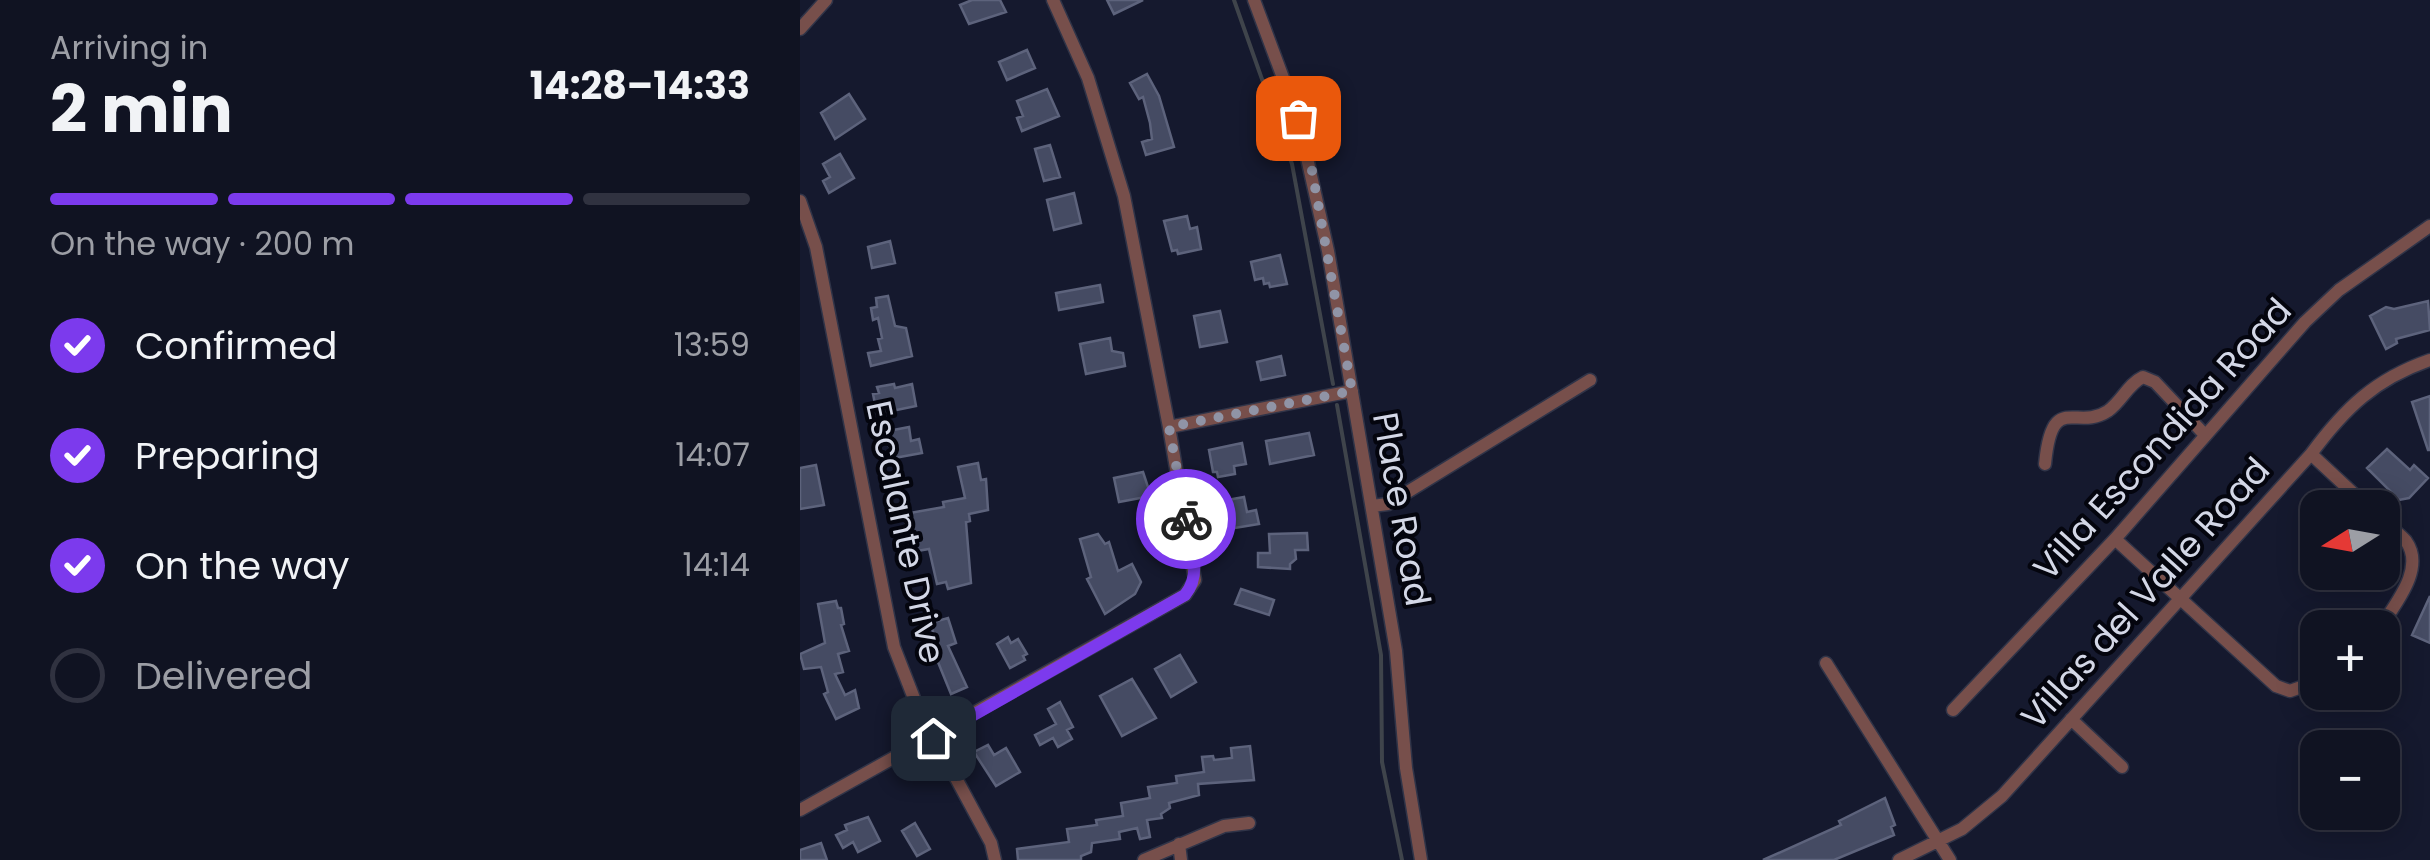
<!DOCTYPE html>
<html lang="en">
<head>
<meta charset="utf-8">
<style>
	:root { --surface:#101322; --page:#1e202f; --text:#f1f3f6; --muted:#9c9ea5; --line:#303240; --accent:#7c3aed }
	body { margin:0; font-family:Poppins,sans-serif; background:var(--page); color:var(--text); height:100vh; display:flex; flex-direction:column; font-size:38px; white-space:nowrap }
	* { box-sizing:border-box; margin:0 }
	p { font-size:32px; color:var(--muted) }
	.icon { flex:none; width:55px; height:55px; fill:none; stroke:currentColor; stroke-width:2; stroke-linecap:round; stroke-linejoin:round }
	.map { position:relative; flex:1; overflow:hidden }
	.sheet { display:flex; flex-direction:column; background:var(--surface); width:800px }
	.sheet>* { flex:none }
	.needle { width:65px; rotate:259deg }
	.fabs { position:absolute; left:1500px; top:490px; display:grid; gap:20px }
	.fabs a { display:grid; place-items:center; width:100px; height:100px; border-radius:20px; background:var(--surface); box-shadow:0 5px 25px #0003,0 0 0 2px var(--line); font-size:50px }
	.pin { position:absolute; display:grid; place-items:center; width:85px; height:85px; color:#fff; margin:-42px; border-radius:20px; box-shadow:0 5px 15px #0006 }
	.courier { position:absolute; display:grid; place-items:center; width:100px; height:100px; margin:-50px; border:8px solid #7c3aed; border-radius:50%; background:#fff; color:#222; box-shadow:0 2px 12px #0007 }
	.headline em { font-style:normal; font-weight:700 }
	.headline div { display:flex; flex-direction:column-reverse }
	.headline { display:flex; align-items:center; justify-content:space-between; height:170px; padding:0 50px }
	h1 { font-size:65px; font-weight:700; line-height:75px }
	.bar { display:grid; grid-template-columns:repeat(4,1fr); gap:15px 10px; align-content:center; height:120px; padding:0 50px }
	.bar i { height:12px; border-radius:8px; background:var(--line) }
	.bar .on { background:var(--accent) }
	.bar p { grid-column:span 4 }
	ol { padding:0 50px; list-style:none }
	li { display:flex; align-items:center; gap:30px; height:110px }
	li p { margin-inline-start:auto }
	li .icon { padding:10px; border-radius:50%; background:var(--accent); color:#fff; stroke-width:4 }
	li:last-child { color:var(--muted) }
	li i { width:55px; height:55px; border:5px solid var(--line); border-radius:50% }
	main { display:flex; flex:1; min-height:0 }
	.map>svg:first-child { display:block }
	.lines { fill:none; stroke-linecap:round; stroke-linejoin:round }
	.stream { stroke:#3f444b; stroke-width:4 }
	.building { fill:#454b63; stroke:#5d637c; stroke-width:2.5 }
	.minor-casing { stroke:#303448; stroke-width:15 }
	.minor { stroke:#774f4b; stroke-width:12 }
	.done { stroke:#9094a6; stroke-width:10; stroke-dasharray:0 18 }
	.route { stroke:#7c3aed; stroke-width:12 }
	.labels { text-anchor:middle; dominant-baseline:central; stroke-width:8; stroke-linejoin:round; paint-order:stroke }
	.street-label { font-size:35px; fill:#d3d7e6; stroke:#04050e }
</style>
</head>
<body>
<main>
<section class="sheet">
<div class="headline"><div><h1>2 min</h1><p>Arriving in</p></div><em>14:28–14:33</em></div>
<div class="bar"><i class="on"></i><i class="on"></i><i class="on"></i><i></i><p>On the way · 200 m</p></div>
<ol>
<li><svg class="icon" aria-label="check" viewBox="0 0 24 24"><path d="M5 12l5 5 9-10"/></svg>Confirmed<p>13:59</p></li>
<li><svg class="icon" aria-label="check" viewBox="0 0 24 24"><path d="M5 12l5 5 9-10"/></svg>Preparing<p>14:07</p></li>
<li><svg class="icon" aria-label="check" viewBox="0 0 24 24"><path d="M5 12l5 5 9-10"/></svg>On the way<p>14:14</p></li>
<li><i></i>Delivered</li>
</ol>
</section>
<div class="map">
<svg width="1630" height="860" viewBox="0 0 1630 860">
	<rect width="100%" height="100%" fill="#15192e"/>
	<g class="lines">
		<!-- stream -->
		<path class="stream" d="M434,0L492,164L533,384
			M537,405L581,655L582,762L602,860"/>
	</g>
	<!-- building -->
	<path class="building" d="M172,0H200L206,12L169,24L160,5Z
		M307,0H343L314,14Z
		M227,50L235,68L207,80L199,62Z
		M347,74L359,96L374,147L346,155L342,142L352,139L350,123L343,97L339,99L330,83Z
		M247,89L259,116L222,131L217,118L223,116L217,101Z
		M49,94L65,119L35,139L21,113Z
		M250,145L260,177L244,181L235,149Z
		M40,154L54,178L29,193L23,181L30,177L23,164Z
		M274,193L281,223L254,230L247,200Z
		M387,216L390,229L397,227L401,249L378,254L377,250L372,251L364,221Z
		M90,241L95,263L72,268L68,247Z
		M480,255L487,284L470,287L469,283L464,284L463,278L455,280L451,262Z
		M300,285L303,302L259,310L256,293Z
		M88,296L95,326L106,328L112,356L71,366L68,353L81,351L78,339L82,338L78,318L73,320L71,308L77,307L76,298Z
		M1628,301L1630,330L1596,339L1597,343L1586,349L1570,316L1586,307L1594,309Z
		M420,311L427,342L400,347L394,316Z
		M310,338L312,351L323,353L325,366L286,374L280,344Z
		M481,356L485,375L461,380L457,362Z
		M94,384L95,388L112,384L116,406L77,414L73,394L79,393L77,387Z
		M1630,396V450H1628L1612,402Z
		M109,427L111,441L119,439L122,453L94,458L83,432Z
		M509,433L514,455L470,464L466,441Z
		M442,443L446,464L434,466L435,474L418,477L417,472H413L409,450Z
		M1587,449L1610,470L1614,465L1628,478L1609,498L1599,500L1567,468Z
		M178,463L181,480L186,479L188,510L169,514L170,521L166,522L171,583L148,589L146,582L137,584L129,549L111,552L104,514L144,507L143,502L165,498L158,467Z
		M16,465L24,505L0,509V468Z
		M343,472L351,496L319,502L314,478Z
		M444,497L447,512L456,510L459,524L422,530L416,502Z
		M507,533L508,550H495L496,559L490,564V569L458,567V553H470L469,534Z
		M298,534L305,544L309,542L318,571L332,564L341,582L335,594L305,614L287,579L291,577L280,539Z
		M441,589L474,600L469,615L435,604Z
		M1630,596V643L1612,635Z
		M36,601L38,608H41L44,624L41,625L49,651L38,654L43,672L35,674L45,695L55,690L59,708L36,719L24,694L28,692L21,667L4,669L0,654L25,643L18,604Z
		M148,618L156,643L148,646L167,687L151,694L129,640L135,638L130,623Z
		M208,637L211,643L218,639L227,654L223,656L225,660L210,668L197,644Z
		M380,655L396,682L371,697L355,669Z
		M332,679L356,718L322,736L300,696Z
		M260,702L273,727L267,730L272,739L258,747L253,738L240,745L235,735L256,724L248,709Z
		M188,745L194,755L206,748L220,772L196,786L174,752Z
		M450,746L454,780L398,784L399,795L369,803L370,808L361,814L362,818L347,820L350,837L340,839L337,828L319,832L320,839L292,843L291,852L281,856V860H218L217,849L269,842L267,829L297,825L296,820L323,816L321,803L350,798L348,787L377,783L376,776L404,772L402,757L413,756L414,760L432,758L431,748Z
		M1085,798L1095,825L1091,827L1094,835L1034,860H963L1041,825L1039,821Z
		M68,817L80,841L58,852L53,842L43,848L36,835L47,830L45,825Z
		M115,823L130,849L117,856L102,831Z
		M21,843L27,860H0V850Z"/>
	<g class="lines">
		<!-- minor casing -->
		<g class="minor-casing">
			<path id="minor" d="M454,0L498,118L528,251L596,651L606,768L621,860
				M0,29L26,0
				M0,201L16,247L94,647L117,706L191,843L195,860
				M369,427L552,391
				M1511,454L1569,508
				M1245,464C1252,390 1276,432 1308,411C1322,401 1328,384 1343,377L1355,382L1405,435
				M572,506L588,504L790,380
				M1315,539L1476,686L1490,691L1518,681
				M1580,628C1594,605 1626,569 1606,541C1600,534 1590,527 1582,520
				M1026,663L1150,860
				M1153,710L1315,539L1505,322L1539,290L1630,226
				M1271,719L1322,767
				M0,810L385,595L395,580L369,427L324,196L288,78L253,0
				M379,844L381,860
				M344,860L424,826L449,823
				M1099,860L1162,829L1202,796L1511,454C1545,408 1575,379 1630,360"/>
		</g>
		<!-- minor -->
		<use href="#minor" class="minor"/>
	</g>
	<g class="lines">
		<!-- done -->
		<path class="done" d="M386,519L369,427L552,391L511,165L498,118"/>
		<!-- route -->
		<path class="route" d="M133,738L385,595C403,574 390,544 386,519"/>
	</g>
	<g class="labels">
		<!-- street labels -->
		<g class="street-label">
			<text transform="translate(1362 439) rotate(-48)">Villa Escondida Road</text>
			<text transform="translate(602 509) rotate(80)">Place Road</text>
			<text transform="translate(106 532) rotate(78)">Escalante Drive</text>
			<text transform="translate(1345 593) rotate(-48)">Villas del Valle Road</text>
		</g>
	</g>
</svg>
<div class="fabs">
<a><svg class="needle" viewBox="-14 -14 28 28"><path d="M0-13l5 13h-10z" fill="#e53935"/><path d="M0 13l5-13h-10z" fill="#9c9ea5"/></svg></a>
<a>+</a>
<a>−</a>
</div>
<div class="pin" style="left:498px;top:118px;background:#ea580c"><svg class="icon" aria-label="bag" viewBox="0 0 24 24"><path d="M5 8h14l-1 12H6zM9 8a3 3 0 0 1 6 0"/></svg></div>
<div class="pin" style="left:133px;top:738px;background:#1f2937"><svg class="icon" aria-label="home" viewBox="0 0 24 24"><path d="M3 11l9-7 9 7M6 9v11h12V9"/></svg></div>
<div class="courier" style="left:386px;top:519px"><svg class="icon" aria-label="bike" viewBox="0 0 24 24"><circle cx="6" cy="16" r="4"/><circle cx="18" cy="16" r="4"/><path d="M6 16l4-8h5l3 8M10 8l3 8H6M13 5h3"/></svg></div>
</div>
</main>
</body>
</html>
